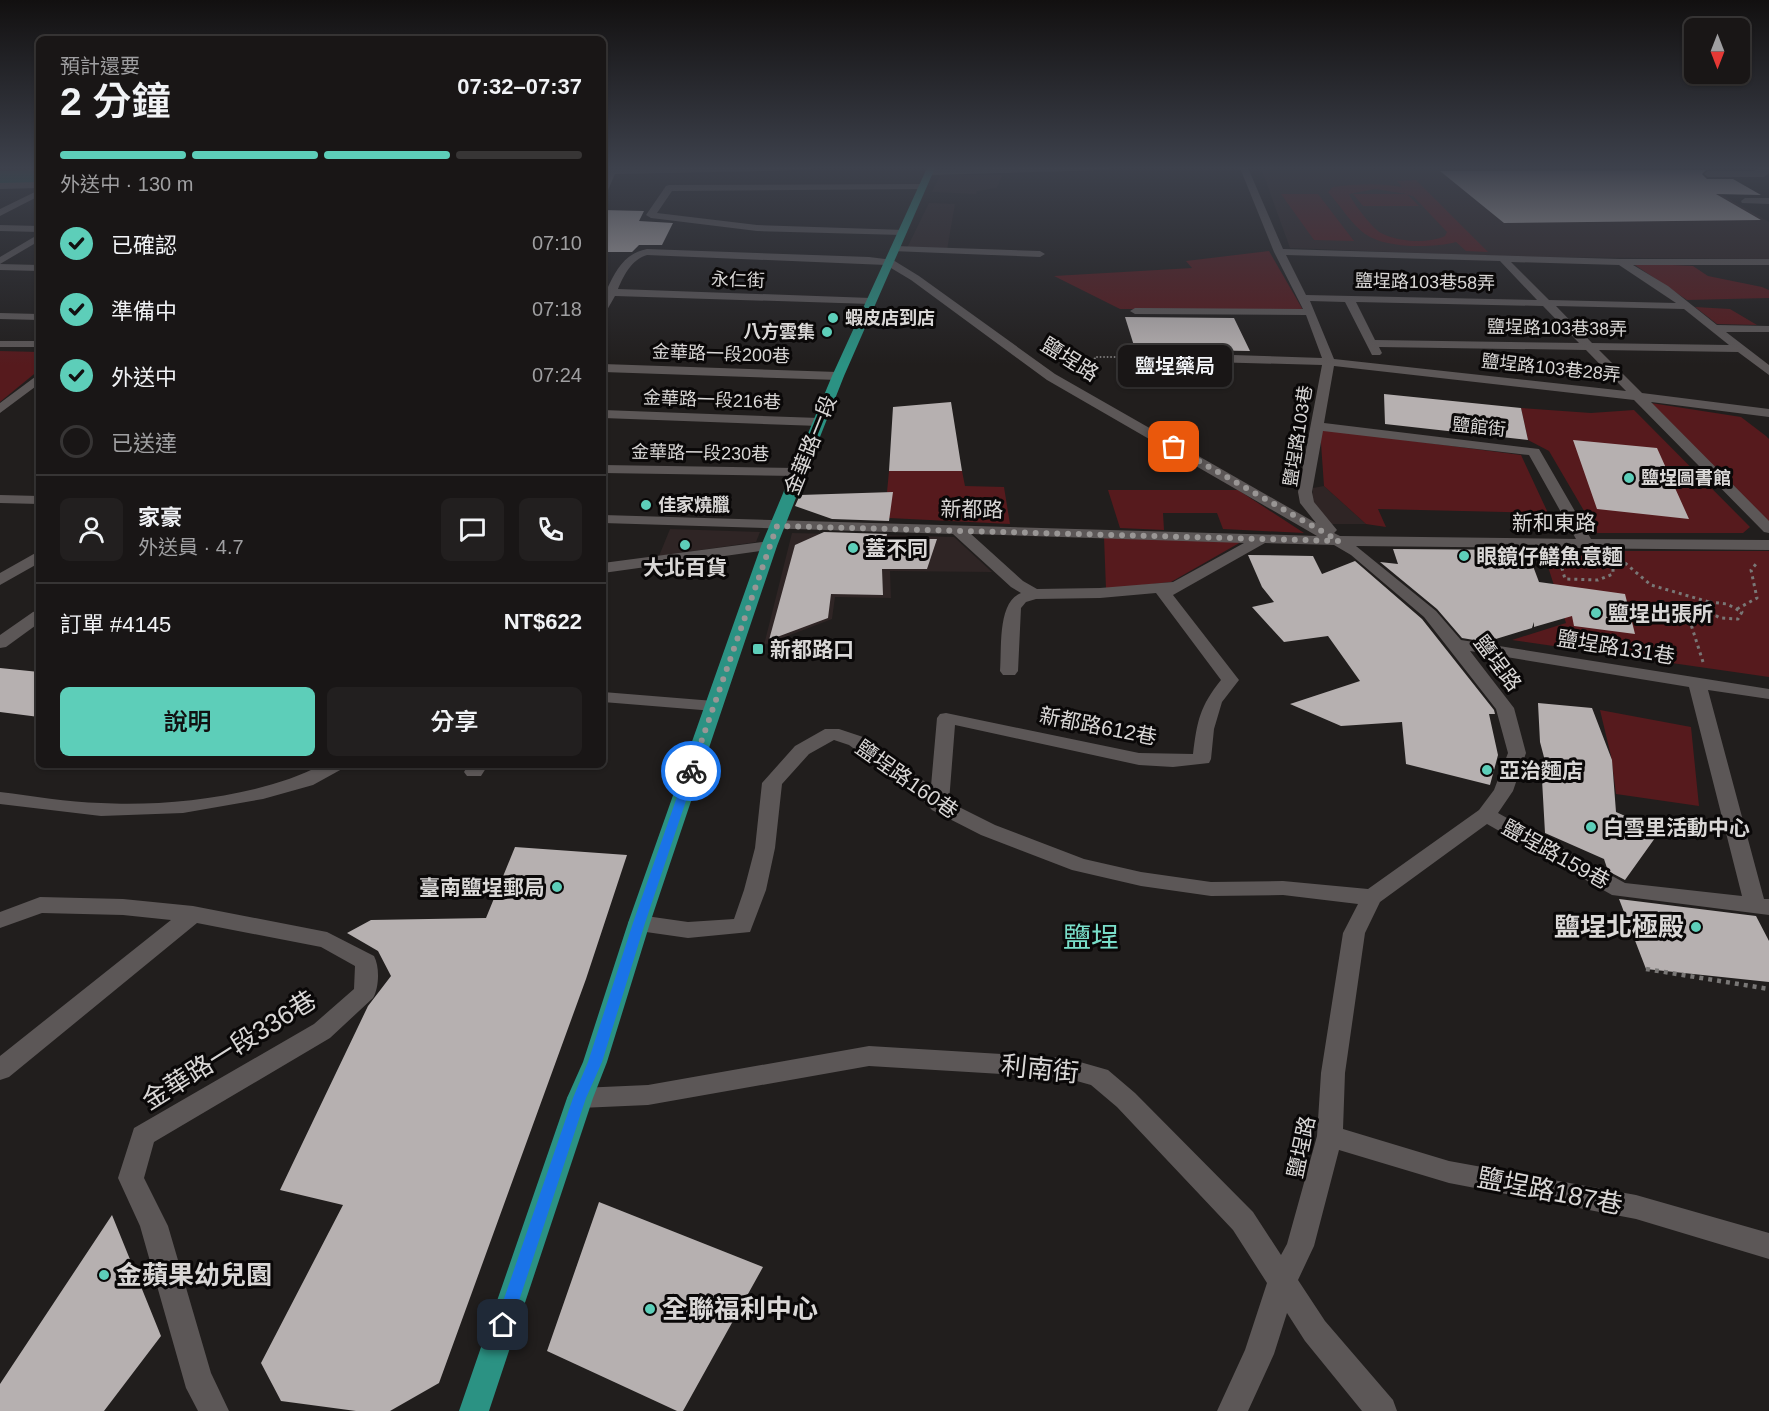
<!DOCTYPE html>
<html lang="zh-TW">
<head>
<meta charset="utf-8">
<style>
	:root { --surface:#191616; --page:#221f1f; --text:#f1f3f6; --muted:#9f9fa1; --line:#373535; --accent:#5dceb9 }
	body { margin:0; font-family:Helvetica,"Noto Sans TC",sans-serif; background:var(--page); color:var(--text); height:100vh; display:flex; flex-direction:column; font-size:22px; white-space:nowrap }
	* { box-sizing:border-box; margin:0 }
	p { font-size:20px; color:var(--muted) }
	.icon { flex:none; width:33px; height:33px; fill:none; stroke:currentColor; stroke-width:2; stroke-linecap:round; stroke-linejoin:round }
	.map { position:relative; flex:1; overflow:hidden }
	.sheet { position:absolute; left:36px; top:36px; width:570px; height:732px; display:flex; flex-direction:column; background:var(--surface); border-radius:9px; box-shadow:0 2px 4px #0004,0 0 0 2px var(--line) }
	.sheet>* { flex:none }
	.needle { width:39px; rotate:180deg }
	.buttons { position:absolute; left:1684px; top:18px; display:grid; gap:12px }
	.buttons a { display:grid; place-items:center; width:66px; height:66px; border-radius:9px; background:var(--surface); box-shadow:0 2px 4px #0004,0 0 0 2px var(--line); font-size:30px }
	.pin { position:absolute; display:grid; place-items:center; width:51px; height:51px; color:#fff; margin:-26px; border-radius:12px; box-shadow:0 3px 9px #0006 }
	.courier { position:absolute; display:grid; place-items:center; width:60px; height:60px; margin:-30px; border:4px solid #1a73e8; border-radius:50%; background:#fff; color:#222; box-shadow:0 2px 8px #0007 }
	.bubble { position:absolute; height:42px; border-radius:9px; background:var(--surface); box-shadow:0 2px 4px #0004,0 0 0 2px var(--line); font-size:20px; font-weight:600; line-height:42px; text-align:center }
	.summary em { font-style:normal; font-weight:600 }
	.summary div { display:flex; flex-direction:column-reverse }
	.summary { display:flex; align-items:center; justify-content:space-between; height:102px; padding:0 24px }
	h1 { font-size:39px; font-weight:600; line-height:45px }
	.bar { display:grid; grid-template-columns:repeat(4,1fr); gap:9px 6px; align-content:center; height:72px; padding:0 24px }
	.bar i { height:8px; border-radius:4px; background:var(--line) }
	.bar .active { background:var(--accent) }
	.bar p { grid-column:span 4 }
	.line { display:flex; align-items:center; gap:15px; padding:0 24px; border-top:2px solid var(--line) }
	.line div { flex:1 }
	.round { display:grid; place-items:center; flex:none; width:63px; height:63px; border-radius:9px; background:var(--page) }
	ol { padding:0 24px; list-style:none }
	li { display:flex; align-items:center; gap:18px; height:66px }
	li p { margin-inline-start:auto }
	li .icon { padding:6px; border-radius:50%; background:var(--accent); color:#111; stroke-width:4 }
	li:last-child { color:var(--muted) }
	li i { width:33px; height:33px; border:3px solid var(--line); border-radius:50% }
	.action { display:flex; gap:12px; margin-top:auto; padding:12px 24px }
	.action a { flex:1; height:69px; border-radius:9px; background:var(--accent); color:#111; font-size:24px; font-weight:600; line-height:69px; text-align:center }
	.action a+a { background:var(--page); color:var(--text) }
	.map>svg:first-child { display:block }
	.built { fill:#2f2525 }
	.green { fill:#561a1d; fill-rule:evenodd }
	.water { fill:#136255 }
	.building { fill:#b6b0b0 }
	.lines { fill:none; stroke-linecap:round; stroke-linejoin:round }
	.path-far2 { stroke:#797776; stroke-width:2; stroke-dasharray:1.5 2; stroke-linecap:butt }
	.path-far1 { stroke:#797776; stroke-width:3; stroke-dasharray:3 4; stroke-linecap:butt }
	.path { stroke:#797776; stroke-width:4.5; stroke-dasharray:4 5; stroke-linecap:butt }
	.minor { fill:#5c5757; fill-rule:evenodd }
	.major { fill:#2b9283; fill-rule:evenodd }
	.route { fill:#1a73e8 }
	.done { stroke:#999695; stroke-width:6; stroke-dasharray:0 10.8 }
	.poi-dot { fill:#5dceb9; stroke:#0a0808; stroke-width:2 }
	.labels { text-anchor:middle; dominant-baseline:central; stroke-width:6; stroke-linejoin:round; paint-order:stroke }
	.far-street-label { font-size:18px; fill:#d9d7d6; stroke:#0a0808 }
	.far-poi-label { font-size:18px; font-weight:bold; fill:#d9d7d6; stroke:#0a0808; text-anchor:start }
	.street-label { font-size:21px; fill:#d9d7d6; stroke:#0a0808 }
	.poi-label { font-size:21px; font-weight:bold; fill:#d9d7d6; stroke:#0a0808; text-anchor:start }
	.near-poi-label { font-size:26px; font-weight:bold; fill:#d9d7d6; stroke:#0a0808; text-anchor:start }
	.near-street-label { font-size:26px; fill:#d9d7d6; stroke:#0a0808 }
	.near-quarter-label { font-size:28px; fill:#79dec9; stroke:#0a0808 }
</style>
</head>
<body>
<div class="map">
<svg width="1769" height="1411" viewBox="0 0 1769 1411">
	<rect width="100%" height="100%" fill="#211e1d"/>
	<!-- built -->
	<path class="built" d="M1261,168H1676L1769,222V259L1520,257L1290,248Z
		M940,175H1002L997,188L977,191L976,194L932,192Z
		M929,203L955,204L947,250L907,248Z
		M1324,486L1366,524H1332L1312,502L1313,488Z
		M670,529L760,532L756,542L659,556Z
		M792,533L954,537L992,572L890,571L891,598L835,597L832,619L764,645Z"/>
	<!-- green -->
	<path class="green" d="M1416,180L1488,252L1466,251L1456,242C1433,248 1386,249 1365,234C1351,224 1340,205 1328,192L1333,187C1356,184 1379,183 1402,187L1397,181ZM1375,189L1407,194H1353L1363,206H1419L1408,195L1413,196L1447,232L1445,236C1428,244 1398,242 1381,233C1373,229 1353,203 1349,194Z
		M1281,194H1318L1354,241L1314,240Z
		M1269,251L1303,310L1120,309L1054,276L1192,268L1186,261Z
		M1632,263L1693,266L1708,276L1762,287L1769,290V298L1687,300Z
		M1695,307L1730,309L1757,325L1717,324Z
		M0,351L39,352V370L0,402Z
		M1651,403L1741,417L1766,436L1769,439V524Z
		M1521,408L1591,413L1634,410L1750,527L1743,533H1597L1549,451L1528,440Z
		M1320,429L1521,455L1548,513L1378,509L1386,527L1366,524L1324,486Z
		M889,471H962L965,486L1004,487L1010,524L889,518L892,492H887Z
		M1108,490H1238L1304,533L1223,529L1217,513H1163L1164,530L1120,528Z
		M1104,537L1241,542L1171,582L1106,589Z
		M1543,551H1769V677L1512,640L1566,623Z
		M1600,710L1691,727L1699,806L1616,794L1611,756Z"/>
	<!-- water -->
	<path class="water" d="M39,170V184L0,185V171Z"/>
	<!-- building -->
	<path class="building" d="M1706,170L1702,174L1707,179H1733L1761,195L1716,194L1761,220L1504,223L1440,171Z
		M603,210L644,211L639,221L673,223L662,245H639L632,252H603Z
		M1125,317L1234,318L1250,351L1135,349Z
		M1384,394L1521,408L1528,440L1385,424Z
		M951,402L962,471H889L893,407Z
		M1573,440L1657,448L1689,519L1597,509Z
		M893,492L889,521L832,519L795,506L800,495Z
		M824,532L887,534L886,539H937L927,569H882L883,595L831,594L828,618L769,640L795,545Z
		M1393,549L1527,550L1539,582L1625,594L1635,634L1574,626L1572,616L1534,627V622L1532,628L1486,642L1462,638L1437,609L1380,562L1398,564Z
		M1248,555L1313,556L1322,574L1355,561L1422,619L1494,710L1495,714H1489L1498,755L1490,785L1406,764L1402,722L1341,726L1290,704L1360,681L1328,636L1284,642L1252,607L1274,602L1262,587Z
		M0,668L39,672V717L0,712Z
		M1538,703L1592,708L1612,760L1616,812L1660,831L1625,880L1608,871L1604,859L1545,833L1541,762L1545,761L1540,742Z
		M515,847L627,855L586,979L439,1383L390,1411H356L281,1401L261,1363L343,1205L280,1190L368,1006L391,976L378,951L347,933L371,920L486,918Z
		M1619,899L1756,916L1769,941V982L1646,969Z
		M599,1202L763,1267L683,1411H677L547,1351Z
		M112,1215L161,1336L104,1411H0V1384Z"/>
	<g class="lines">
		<!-- path-far2 -->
		<path class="path-far2" d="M1092,380L1095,357H1119"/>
		<!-- path-far1 -->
		<path class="path-far1" d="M1560,561L1565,579L1598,580L1613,574V562
			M1625,563L1651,585L1709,602
			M1709,602L1727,604L1742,612L1738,619L1720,618L1706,610Z
			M1737,609L1757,598L1751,570L1756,564
			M1703,662L1688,615L1716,616"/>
		<!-- path -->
		<path class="path" d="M1646,969L1769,989"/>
		<!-- minor -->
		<path class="minor" d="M684,168H812L808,170L615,174L608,190L603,192V183L607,174L603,175V169Z
			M1000,168H1111L1107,170L929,175L925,172L929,169Z
			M1240,168H1248L1283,249L1620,259H1769V265H1633L1668,286L1717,325L1769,326V332H1726L1769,365V375L1738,352L1599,350L1642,393L1769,409V417L1651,402L1769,521V533L1764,532L1634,400L1334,366L1324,423L1539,449L1591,539L1769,540V550L1356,546L1436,611L1461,640L1769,689V699L1708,690L1764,899H1769V915L1612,895L1487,824L1380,902L1365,933L1345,1073L1343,1129L1449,1161L1636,1195L1769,1233V1259L1636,1219L1449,1183L1339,1150L1314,1246L1298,1280L1325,1321L1393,1400L1397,1411H1362L1305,1341L1287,1313L1274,1354L1248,1411H1217L1245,1350L1267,1283L1233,1230L1117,1107L1091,1085L1066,1078L869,1066L648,1105L580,1108L571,1105L567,1098L571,1091L580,1088L648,1085L869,1046L1066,1058L1108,1070L1135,1093L1253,1212L1281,1255L1287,1244L1317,1136L1321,1073L1343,933L1358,904L1283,895L1211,896L1141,886L1072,870L981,835L932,810L920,797L849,745L834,740L809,754L782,784L775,848L766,890L750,932L688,938L639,931L631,929L628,923L631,917L639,915L688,922L734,919L744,890L755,848L762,783L795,746L825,729H839L863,737L931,786L937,718L940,714L946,713L1139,753L1193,754C1197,721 1200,706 1221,680L1156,593L1100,598L1036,599L1026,602L1021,608L1018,671L1015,675H1003L1000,671C1002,649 997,602 1021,593L1011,587L953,534L603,523V515L1317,536L1047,380L911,280L886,265L647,255C631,260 624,275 618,289L871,298L876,301L871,304L615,296L607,310L603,311V289H607C616,270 625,253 647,249L869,257L893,260L919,276L1055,374L1316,523L1300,503L1298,492L1322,365L1138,360L1132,356L1138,352L1322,358L1306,315L1135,314L1130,311L1135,308L1303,309L1274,252ZM1286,255L1500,261L1537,300L1306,295ZM1511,262L1619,265L1676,303L1549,300ZM1310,301L1345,302L1372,355H1380L1382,353L1379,347L1586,350L1626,391L1334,359ZM1356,302L1543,306L1579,343L1375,340ZM1556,306L1684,309L1729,345L1592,343ZM1323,431L1529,455L1576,539L1340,536L1334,533L1337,530L1314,502L1312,492ZM971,534L1244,543L1173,582L1100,588L1037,589L1023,581ZM1265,543L1334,545L1351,555L1424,617L1496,709L1508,753L1494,790L1479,810L1368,889L1283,881L1211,882L1141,872L1084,859L995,825L949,802L955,725L1139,765L1173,767L1209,763L1211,759L1214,729L1222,702L1239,680L1173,595ZM1470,651L1689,687L1742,896L1625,883L1498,813L1513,791L1526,753L1514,708Z
			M1758,168H1769V173L1764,177H1708L1704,174L1708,171H1754Z
			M39,182V188L0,189V183Z
			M925,184V188L922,189L672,191L657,213L757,225L905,230L907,232L902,235L757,231L651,218L646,215L666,186L669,185Z
			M39,190V196L0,216V209Z
			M1745,198H1769V204L1742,203L1741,201Z
			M0,225L39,226V232L0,231Z
			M39,234V241L0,264L39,265V271L0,270V257Z
			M895,246L1040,251L1045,254L1040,257L892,251L890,249Z
			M0,313L39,314V320L0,319Z
			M0,341H39V347H0Z
			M603,364L838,372L844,376L838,380L603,372Z
			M39,374V384L0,413V403Z
			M603,410L819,418L825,422L819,426L603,418Z
			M603,465L797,468L804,472L797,476L603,473Z
			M0,495L39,496V504L0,503Z
			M769,541L777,546L774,549L603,573V563Z
			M39,551V563L0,585V573Z
			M39,610V623L6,647L0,648V635L33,612Z
			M603,692L714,701L720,702L723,706L720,710L714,711L603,702Z
			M321,765H345L342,769L313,785L263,799L183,813L101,816L0,804V792C33,796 67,802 101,803C166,807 263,796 321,765Z
			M468,765H488L481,776H467L464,772Z
			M40,897L123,899L193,906L327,932L374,956C380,967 379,988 373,998L330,1038L154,1142L144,1178L168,1226L211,1373L229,1411H198L186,1388L140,1226L118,1178L134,1128L314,1024L354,989L355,966L321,947L197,923L9,1077L0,1080V1056L171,920L123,915L42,913L0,928V912Z"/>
		<!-- major -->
		<path class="major" d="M927,168H935L844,376L777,546L650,923L607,1062L593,1098L489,1411H459L567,1098L583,1062L628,923L761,546L832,376Z"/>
	</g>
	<!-- sky -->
	<linearGradient id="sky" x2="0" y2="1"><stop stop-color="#121010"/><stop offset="0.46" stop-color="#3d414c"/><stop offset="1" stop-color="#3d414c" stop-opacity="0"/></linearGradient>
	<rect width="1769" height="365" fill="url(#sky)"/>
	<!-- route -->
	<path class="route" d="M691,768L696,771L645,923L602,1062L586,1098L511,1325L508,1330L503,1332L497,1330L495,1325L573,1098L588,1062L633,923L686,771Z"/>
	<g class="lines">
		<!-- done -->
		<path class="done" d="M691,771L777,526L1339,541L1174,447"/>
	</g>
	<!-- markers -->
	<g class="poi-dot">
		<circle cx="833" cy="318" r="6"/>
		<circle cx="827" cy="332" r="6"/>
		<circle cx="1629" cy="478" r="6"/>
		<circle cx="646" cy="505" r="6"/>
		<circle cx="685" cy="545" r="6"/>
		<circle cx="853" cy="548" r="6"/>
		<circle cx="1464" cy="556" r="6"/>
		<circle cx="1596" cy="613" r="6"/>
		<rect x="752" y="643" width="12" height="12" rx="3"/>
		<circle cx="1487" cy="770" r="6"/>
		<circle cx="1591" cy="827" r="6"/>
		<circle cx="557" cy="887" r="6"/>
		<circle cx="1696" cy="927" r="6"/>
		<circle cx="104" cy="1275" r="6"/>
		<circle cx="650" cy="1309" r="6"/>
	</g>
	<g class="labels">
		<!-- far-street labels -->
		<g class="far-street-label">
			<text transform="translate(738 280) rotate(2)">永仁街</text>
			<text transform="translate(1425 282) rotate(1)">鹽埕路103巷58弄</text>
			<text transform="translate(1557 328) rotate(1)">鹽埕路103巷38弄</text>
			<text transform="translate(721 354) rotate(2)">金華路一段200巷</text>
			<text transform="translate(1551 368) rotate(6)">鹽埕路103巷28弄</text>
			<text transform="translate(712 400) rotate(2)">金華路一段216巷</text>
			<text transform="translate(1479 427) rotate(6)">鹽館街</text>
			<text transform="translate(1298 436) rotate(-81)">鹽埕路103巷</text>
			<text transform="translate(700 453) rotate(1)">金華路一段230巷</text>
		</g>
		<!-- far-poi labels -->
		<g class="far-poi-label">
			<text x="845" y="318">蝦皮店到店</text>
			<text x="815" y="332" text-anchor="end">八方雲集</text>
			<text x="1641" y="478">鹽埕圖書館</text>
			<text x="658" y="505">佳家燒臘</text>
		</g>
		<!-- street labels -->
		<g class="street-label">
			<text transform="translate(1070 359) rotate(32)">鹽埕路</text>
			<text transform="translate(810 445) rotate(-68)">金華路一段</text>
			<text transform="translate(972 509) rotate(1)">新都路</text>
			<text x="1554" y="522">新和東路</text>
			<text transform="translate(1616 647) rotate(9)">鹽埕路131巷</text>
			<text transform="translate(1498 663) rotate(53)">鹽埕路</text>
			<text transform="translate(1098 726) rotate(11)">新都路612巷</text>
			<text transform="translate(907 779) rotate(35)">鹽埕路160巷</text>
			<text transform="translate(1556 854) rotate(29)">鹽埕路159巷</text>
			<text transform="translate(1301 1147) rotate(-78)">鹽埕路</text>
		</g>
		<!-- poi labels -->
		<g class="poi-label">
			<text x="865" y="548">蓋不同</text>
			<text x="1476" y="556">眼鏡仔鱔魚意麵</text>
			<text x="685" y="567" text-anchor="middle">大北百貨</text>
			<text x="1608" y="613">鹽埕出張所</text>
			<text x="770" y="649">新都路口</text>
			<text x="1499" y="770">亞治麵店</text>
			<text x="1603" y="827">白雪里活動中心</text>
			<text x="545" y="887" text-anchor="end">臺南鹽埕郵局</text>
		</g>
		<!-- near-poi labels -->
		<g class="near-poi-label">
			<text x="1684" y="927" text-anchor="end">鹽埕北極殿</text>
			<text x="116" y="1275">金蘋果幼兒園</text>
			<text x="662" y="1309">全聯福利中心</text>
		</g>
		<!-- near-street labels -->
		<g class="near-street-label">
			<text transform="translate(229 1050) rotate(-32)">金華路一段336巷</text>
			<text transform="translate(1040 1069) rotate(6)">利南街</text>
			<text transform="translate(1550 1191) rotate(11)">鹽埕路187巷</text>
		</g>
		<!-- near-quarter labels -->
		<g class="near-quarter-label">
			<text x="1091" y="937">鹽埕</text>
		</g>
	</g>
</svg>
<div class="buttons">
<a><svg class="needle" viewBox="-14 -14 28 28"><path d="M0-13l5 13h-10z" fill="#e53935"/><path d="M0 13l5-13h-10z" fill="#9f9fa1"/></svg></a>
</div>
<div class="pin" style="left:1174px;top:447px;background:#ea580c"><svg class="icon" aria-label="bag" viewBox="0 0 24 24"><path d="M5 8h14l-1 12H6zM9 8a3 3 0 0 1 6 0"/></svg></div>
<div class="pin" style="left:503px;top:1325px;background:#1f2937"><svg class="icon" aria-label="home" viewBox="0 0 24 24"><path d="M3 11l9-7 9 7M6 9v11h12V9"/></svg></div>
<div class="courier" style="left:691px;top:771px"><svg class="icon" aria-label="bike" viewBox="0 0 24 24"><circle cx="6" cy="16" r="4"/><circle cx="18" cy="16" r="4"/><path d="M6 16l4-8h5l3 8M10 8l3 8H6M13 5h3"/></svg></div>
<div class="bubble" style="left:1118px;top:345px;width:114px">鹽埕藥局</div>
<section class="sheet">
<div class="summary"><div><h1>2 分鐘</h1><p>預計還要</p></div><em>07:32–07:37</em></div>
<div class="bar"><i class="active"></i><i class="active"></i><i class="active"></i><i></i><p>外送中 · 130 m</p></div>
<ol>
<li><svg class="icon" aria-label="check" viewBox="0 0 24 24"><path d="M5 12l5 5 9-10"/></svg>已確認<p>07:10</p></li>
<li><svg class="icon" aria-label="check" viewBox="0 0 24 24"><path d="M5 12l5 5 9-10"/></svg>準備中<p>07:18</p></li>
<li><svg class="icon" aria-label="check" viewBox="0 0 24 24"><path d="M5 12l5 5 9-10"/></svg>外送中<p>07:24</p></li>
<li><i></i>已送達</li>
</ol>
<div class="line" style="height:108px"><a class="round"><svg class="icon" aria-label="person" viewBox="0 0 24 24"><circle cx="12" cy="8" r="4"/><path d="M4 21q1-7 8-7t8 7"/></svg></a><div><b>家豪</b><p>外送員 · 4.7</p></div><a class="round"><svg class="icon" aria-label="chat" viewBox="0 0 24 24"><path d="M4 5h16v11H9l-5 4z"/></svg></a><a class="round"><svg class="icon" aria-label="phone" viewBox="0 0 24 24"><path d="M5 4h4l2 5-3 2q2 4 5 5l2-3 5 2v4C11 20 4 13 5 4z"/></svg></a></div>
<div class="line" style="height:78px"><div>訂單 #4145</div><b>NT$622</b></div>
<div class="action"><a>說明</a><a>分享</a></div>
</section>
</div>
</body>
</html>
